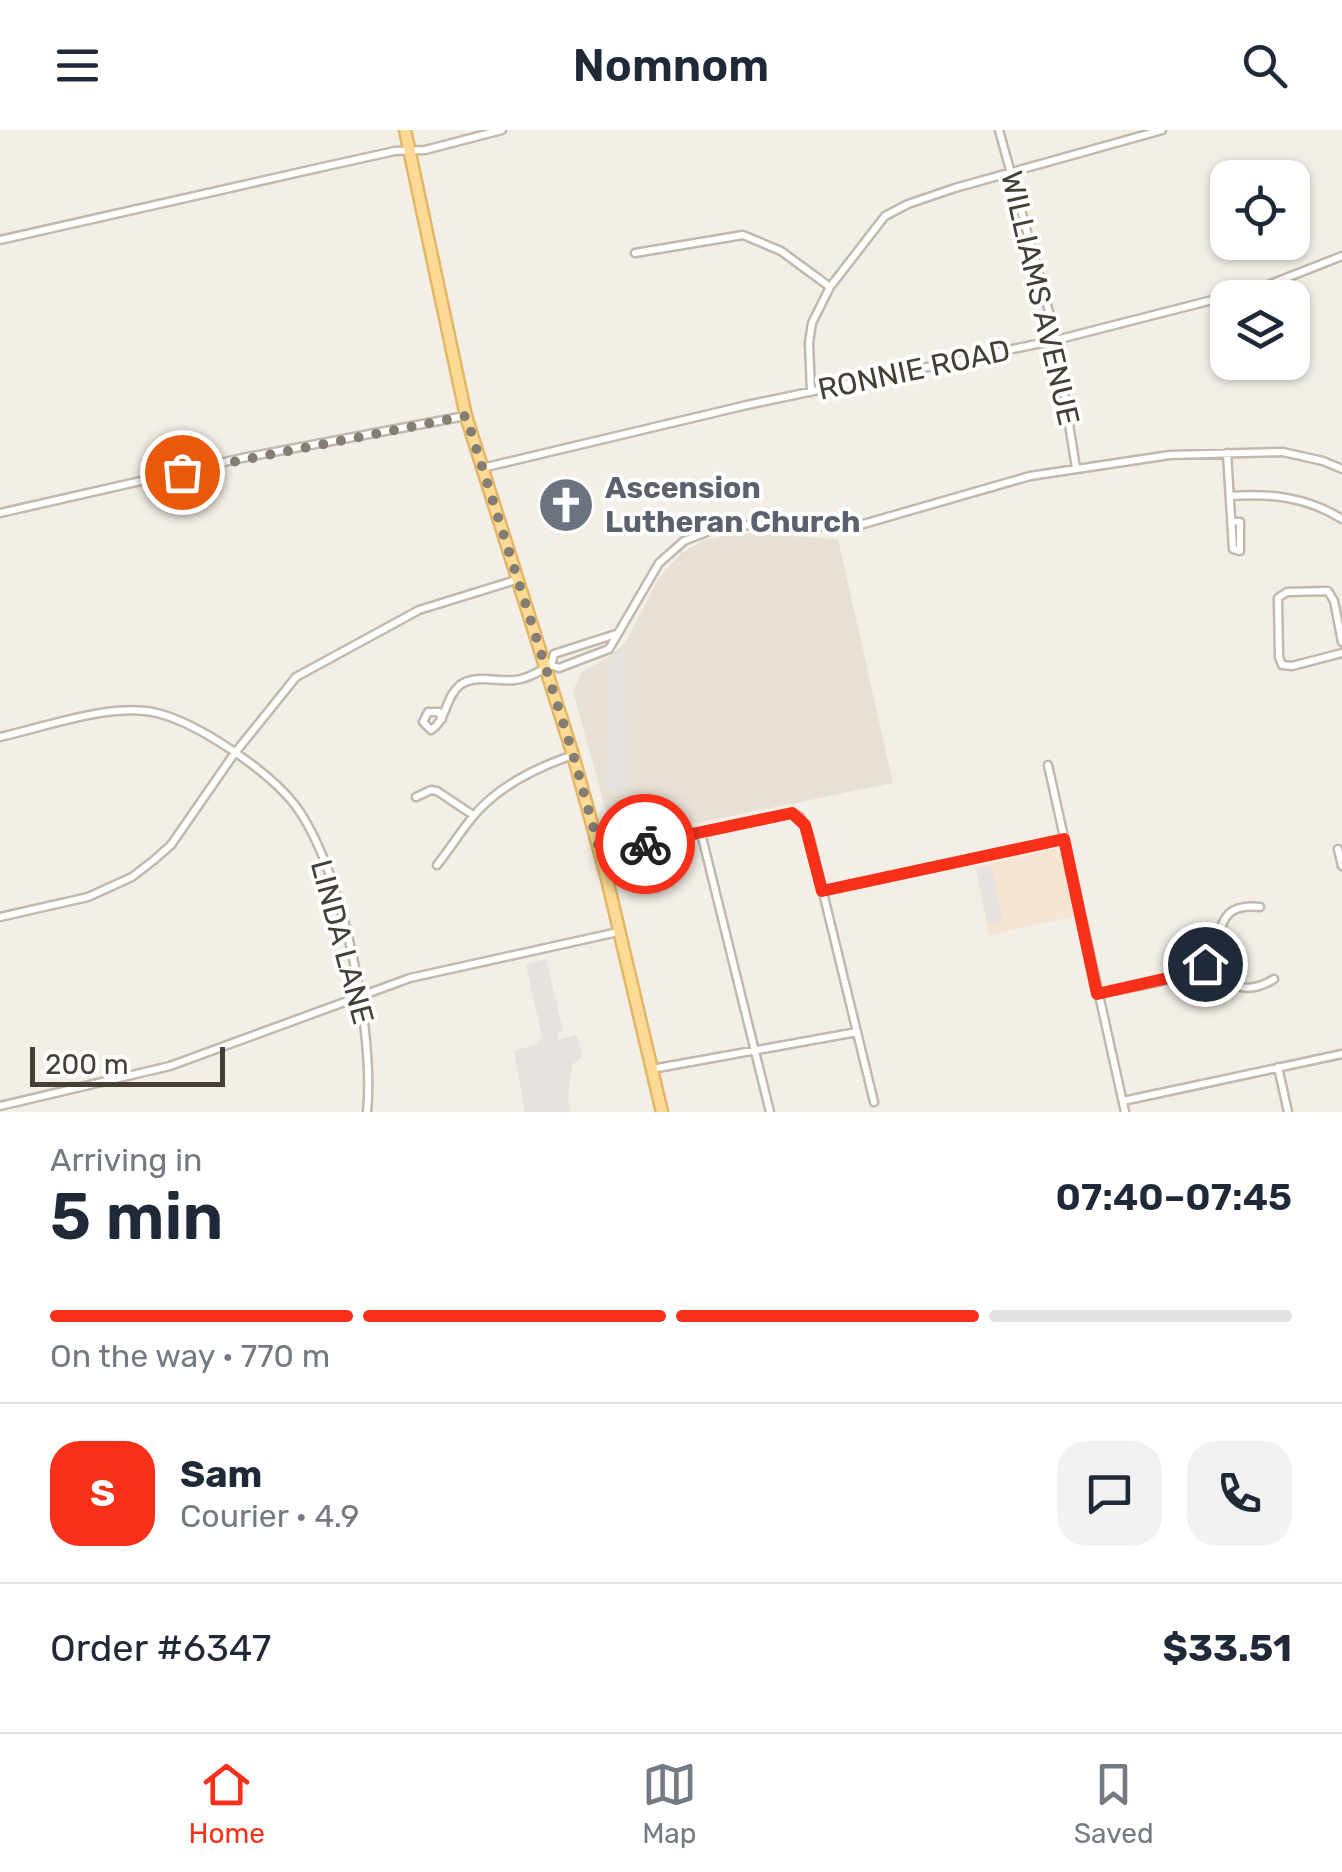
<!DOCTYPE html>
<html lang="en">
<head>
<meta charset="utf-8">
<style>
	:root { --surface:#fff; --page:#f2f2f3; --text:#1f2937; --muted:#747a83; --line:#e0e1e3; --accent:#f8301a }
	body { margin:0; font-family:Rubik,sans-serif; background:var(--page); color:var(--text); height:100vh; display:flex; flex-direction:column; font-size:38px; white-space:nowrap }
	* { box-sizing:border-box; margin:0 }
	p { font-size:32px; color:var(--muted) }
	.icon { flex:none; width:55px; height:55px; fill:none; stroke:currentColor; stroke-width:2; stroke-linecap:round; stroke-linejoin:round }
	.map { position:relative; height:982px; overflow:hidden }
	.side { display:flex; flex-direction:column; background:var(--surface); flex:1 }
	.side>* { flex:none }
	.controls { position:absolute; left:1210px; top:30px; display:grid; gap:20px }
	.controls a { display:grid; place-items:center; width:100px; height:100px; border-radius:20px; background:var(--surface); box-shadow:0 2px 8px #0004; font-size:50px }
	.scale { position:absolute; left:30px; bottom:25px; width:195px; box-sizing:border-box; padding-left:10px; border:5px solid #463f36; border-top:0; font-size:28px; line-height:35px; white-space:nowrap; color:#463f36; -webkit-text-stroke:8px #fff; paint-order:stroke }
	.pin { position:absolute; display:grid; place-items:center; width:85px; height:85px; color:#fff; margin:-42px; border:5px solid #fff; border-radius:50%; box-shadow:0 2px 10px #0007 }
	.courier { position:absolute; display:grid; place-items:center; width:100px; height:100px; margin:-50px; border:8px solid #f8301a; border-radius:50%; background:#fff; color:#222; box-shadow:0 2px 12px #0007 }
	.summary em { font-style:normal; font-weight:600 }
	.summary div { display:flex; flex-direction:column-reverse }
	.summary { display:flex; align-items:center; justify-content:space-between; height:170px; padding:0 50px }
	h1 { font-size:65px; font-weight:600; line-height:75px }
	.bar { display:grid; grid-template-columns:repeat(4,1fr); gap:15px 10px; align-content:center; height:120px; padding:0 50px }
	.bar i { height:12px; border-radius:8px; background:var(--line) }
	.bar .active { background:var(--accent) }
	.bar p { grid-column:span 4 }
	.line { display:flex; align-items:center; gap:25px; padding:0 50px; border-top:2px solid var(--line) }
	.line div { flex:1 }
	.round { display:grid; place-items:center; flex:none; width:105px; height:105px; border-radius:30px; background:var(--page) }
	header { display:flex; justify-content:space-between; align-items:center; height:130px; padding:0 50px; background:var(--surface); font-size:45px; font-weight:600 }
	.menu { display:flex; justify-content:space-around; align-items:center; height:140px; border-top:2px solid var(--line); background:var(--surface); font-size:28px; color:var(--muted) }
	.menu a { display:grid; justify-items:center; gap:5px }
	.menu .active { color:var(--accent) }
	.map>svg:first-child { display:block }
	.residential { fill:#e7e1d5 }
	.commercial { fill:#f5e5d2 }
	.parking { fill:#e5e2df }
	.lines { fill:none; stroke-linecap:round; stroke-linejoin:round }
	.street-casing { stroke:#c2b9ad; stroke-width:11 }
	.primary-casing { stroke:#e3b766; stroke-width:15 }
	.street { stroke:#fff; stroke-width:6 }
	.primary { stroke:#fddb96; stroke-width:10 }
	.done { stroke:#837d74; stroke-width:10; stroke-dasharray:0 18 }
	.route { stroke:#f8301a; stroke-width:12 }
	.labels { text-anchor:middle; dominant-baseline:central; stroke-width:8; stroke-linejoin:round; paint-order:stroke }
	.street-label { font-size:30px; fill:#463f36; stroke:#fff }
	.worship-label { font-size:30px; font-weight:bold; fill:#5b616d; stroke:#fff; text-anchor:start }
</style>
</head>
<body>
<header><svg class="icon" aria-label="menu" viewBox="0 0 24 24"><path d="M4 6h16M4 12h16M4 18h16"/></svg>Nomnom<svg class="icon" aria-label="search" viewBox="0 0 24 24"><circle cx="10" cy="10" r="6"/><path d="M15 15l6 6"/></svg></header>
<div class="map">
<svg width="1342" height="982" viewBox="0 0 1342 982">
	<rect width="100%" height="100%" fill="#f3efe7"/>
	<!-- residential -->
	<path class="residential" d="M741,403L838,409L893,653L614,710L573,561L582,542L611,525L626,512L658,449L681,423L704,410Z"/>
	<!-- commercial -->
	<path class="commercial" d="M1055,719L1061,724L1075,786L989,805L975,737Z"/>
	<!-- parking -->
	<path class="parking" d="M625,520L626,660L620,661L606,659L608,534L613,533L614,528Z
		M991,735L1003,792L988,795L976,738Z
		M546,829L563,901L558,904V910L577,905L582,926L572,935L568,970L571,982H525L514,921L537,914L542,907L526,834Z"/>
	<g class="lines">
		<!-- street casing -->
		<g class="street-casing">
			<path id="street" d="M999,0L1054,200L1076,338
				M0,110L327,36L395,21L425,20L502,0
				M635,123L743,105L781,121L830,157
				M811,262L809,213L812,193L830,157L885,86L908,74L955,58L1162,0
				M1227,323L1233,419L1240,421V392L1231,391
				M482,338L747,275L1056,210L1263,157L1342,126
				M1230,366C1270,363 1307,367 1342,389
				M0,383L242,328L465,286
				M1342,512L1334,471L1328,461L1287,462L1278,468L1279,527L1282,535L1292,536L1342,523
				M551,535L554,524L616,504
				M442,589L439,582H428L423,592L431,600C447,590 445,567 460,555C475,544 498,552 515,550C528,549 539,541 551,535L559,538L609,519L659,433L684,411L717,398L746,395L853,397L1030,346L1170,325L1283,322L1323,331L1342,339
				M0,607C45,597 112,572 157,583C198,593 269,641 295,675C343,739 375,904 367,982
				M1048,635L1125,982
				M416,667L431,660L437,661L473,685
				M701,703L770,982
				M1338,719L1342,736
				M602,725L792,683L800,687L809,705L874,972
				M437,735C449,720 459,704 471,689C496,657 535,638 573,625
				M823,761L1064,709
				M0,787L88,767L132,747L154,730L171,715L234,624L296,547L419,480L516,450
				M1205,834C1228,855 1245,867 1274,849
				M1097,864C1119,859 1188,849 1203,836C1229,814 1207,772 1260,777
				M1278,937L1288,982
				M652,939L857,902
				M1123,971L1342,924
				M0,976L170,936L410,848L618,802"/>
		</g>
		<!-- primary casing -->
		<g class="primary-casing">
			<path id="primary" d="M405,0L466,286L573,625L607,749L662,982"/>
		</g>
		<!-- street -->
		<use href="#street" class="street"/>
		<!-- primary -->
		<use href="#primary" class="primary"/>
	</g>
	<g class="lines">
		<!-- done -->
		<path class="done" d="M182,342L466,286L573,624L601,725L645,714"/>
		<!-- route -->
		<path class="route" d="M645,714L792,683L805,695L822,761L1064,709L1097,864L1190,843L1205,834"/>
	</g>
	<!-- icons -->
	<defs>
		<g id="church-disc" transform="scale(2.875)"><circle r="9.5" fill="#6b7280" stroke="#fff"/><path d="M-1.2-6h2.4v3.5h3.3v2.4h-3.3V6h-2.4V-.1h-3.3v-2.4h3.3Z" fill="#fff"/></g>
	</defs>
	<g fill-rule="evenodd">
		<use href="#church-disc" x="566" y="375"/>
	</g>
	<g class="labels">
		<!-- street labels -->
		<g class="street-label">
			<text transform="translate(1040 168) rotate(77)">WILLIAMS AVENUE</text>
			<text transform="translate(914 240) rotate(-12)">RONNIE ROAD</text>
			<text transform="translate(342 812) rotate(75)">LINDA LANE</text>
		</g>
		<!-- worship labels -->
		<g class="worship-label">
			<text x="605" y="358">Ascension<tspan x="605" dy="34">Lutheran Church</tspan></text>
		</g>
	</g>
</svg>
<div class="controls">
<a><svg class="icon" aria-label="locate" viewBox="0 0 24 24"><circle cx="12" cy="12" r="6"/><path d="M12 2v4M12 18v4M2 12h4M18 12h4"/></svg></a>
<a><svg class="icon" aria-label="layers" viewBox="0 0 24 24"><path d="M12 4l9 5-9 5-9-5zM3 14l9 5 9-5"/></svg></a>
</div>
<div class="scale">200 m</div>
<div class="pin" style="left:182px;top:342px;background:#ea580c"><svg class="icon" aria-label="bag" viewBox="0 0 24 24"><path d="M5 8h14l-1 12H6zM9 8a3 3 0 0 1 6 0"/></svg></div>
<div class="pin" style="left:1205px;top:834px;background:#1f2937"><svg class="icon" aria-label="home" viewBox="0 0 24 24"><path d="M3 11l9-7 9 7M6 9v11h12V9"/></svg></div>
<div class="courier" style="left:645px;top:714px"><svg class="icon" aria-label="bike" viewBox="0 0 24 24"><circle cx="6" cy="16" r="4"/><circle cx="18" cy="16" r="4"/><path d="M6 16l4-8h5l3 8M10 8l3 8H6M13 5h3"/></svg></div>
</div>
<section class="side">
<div class="summary"><div><h1>5 min</h1><p>Arriving in</p></div><em>07:40–07:45</em></div>
<div class="bar"><i class="active"></i><i class="active"></i><i class="active"></i><i></i><p>On the way · 770 m</p></div>
<div class="line" style="height:180px"><b class="round" style="background:var(--accent);color:#fff">S</b><div><b>Sam</b><p>Courier · 4.9</p></div><a class="round"><svg class="icon" aria-label="chat" viewBox="0 0 24 24"><path d="M4 5h16v11H9l-5 4z"/></svg></a><a class="round"><svg class="icon" aria-label="phone" viewBox="0 0 24 24"><path d="M5 4h4l2 5-3 2q2 4 5 5l2-3 5 2v4C11 20 4 13 5 4z"/></svg></a></div>
<div class="line" style="height:130px"><div>Order #6347</div><b>$33.51</b></div>
</section>
<nav class="menu">
<a class="active"><svg class="icon" aria-label="home" viewBox="0 0 24 24"><path d="M3 11l9-7 9 7M6 9v11h12V9"/></svg>Home</a>
<a><svg class="icon" aria-label="map" viewBox="0 0 24 24"><path d="M3 6l6-2 6 2 6-2v14l-6 2-6-2-6 2zM9 4v14M15 6v14"/></svg>Map</a>
<a><svg class="icon" aria-label="saved" viewBox="0 0 24 24"><path d="M7 4h10v16l-5-4-5 4z"/></svg>Saved</a>
</nav>
</body>
</html>
